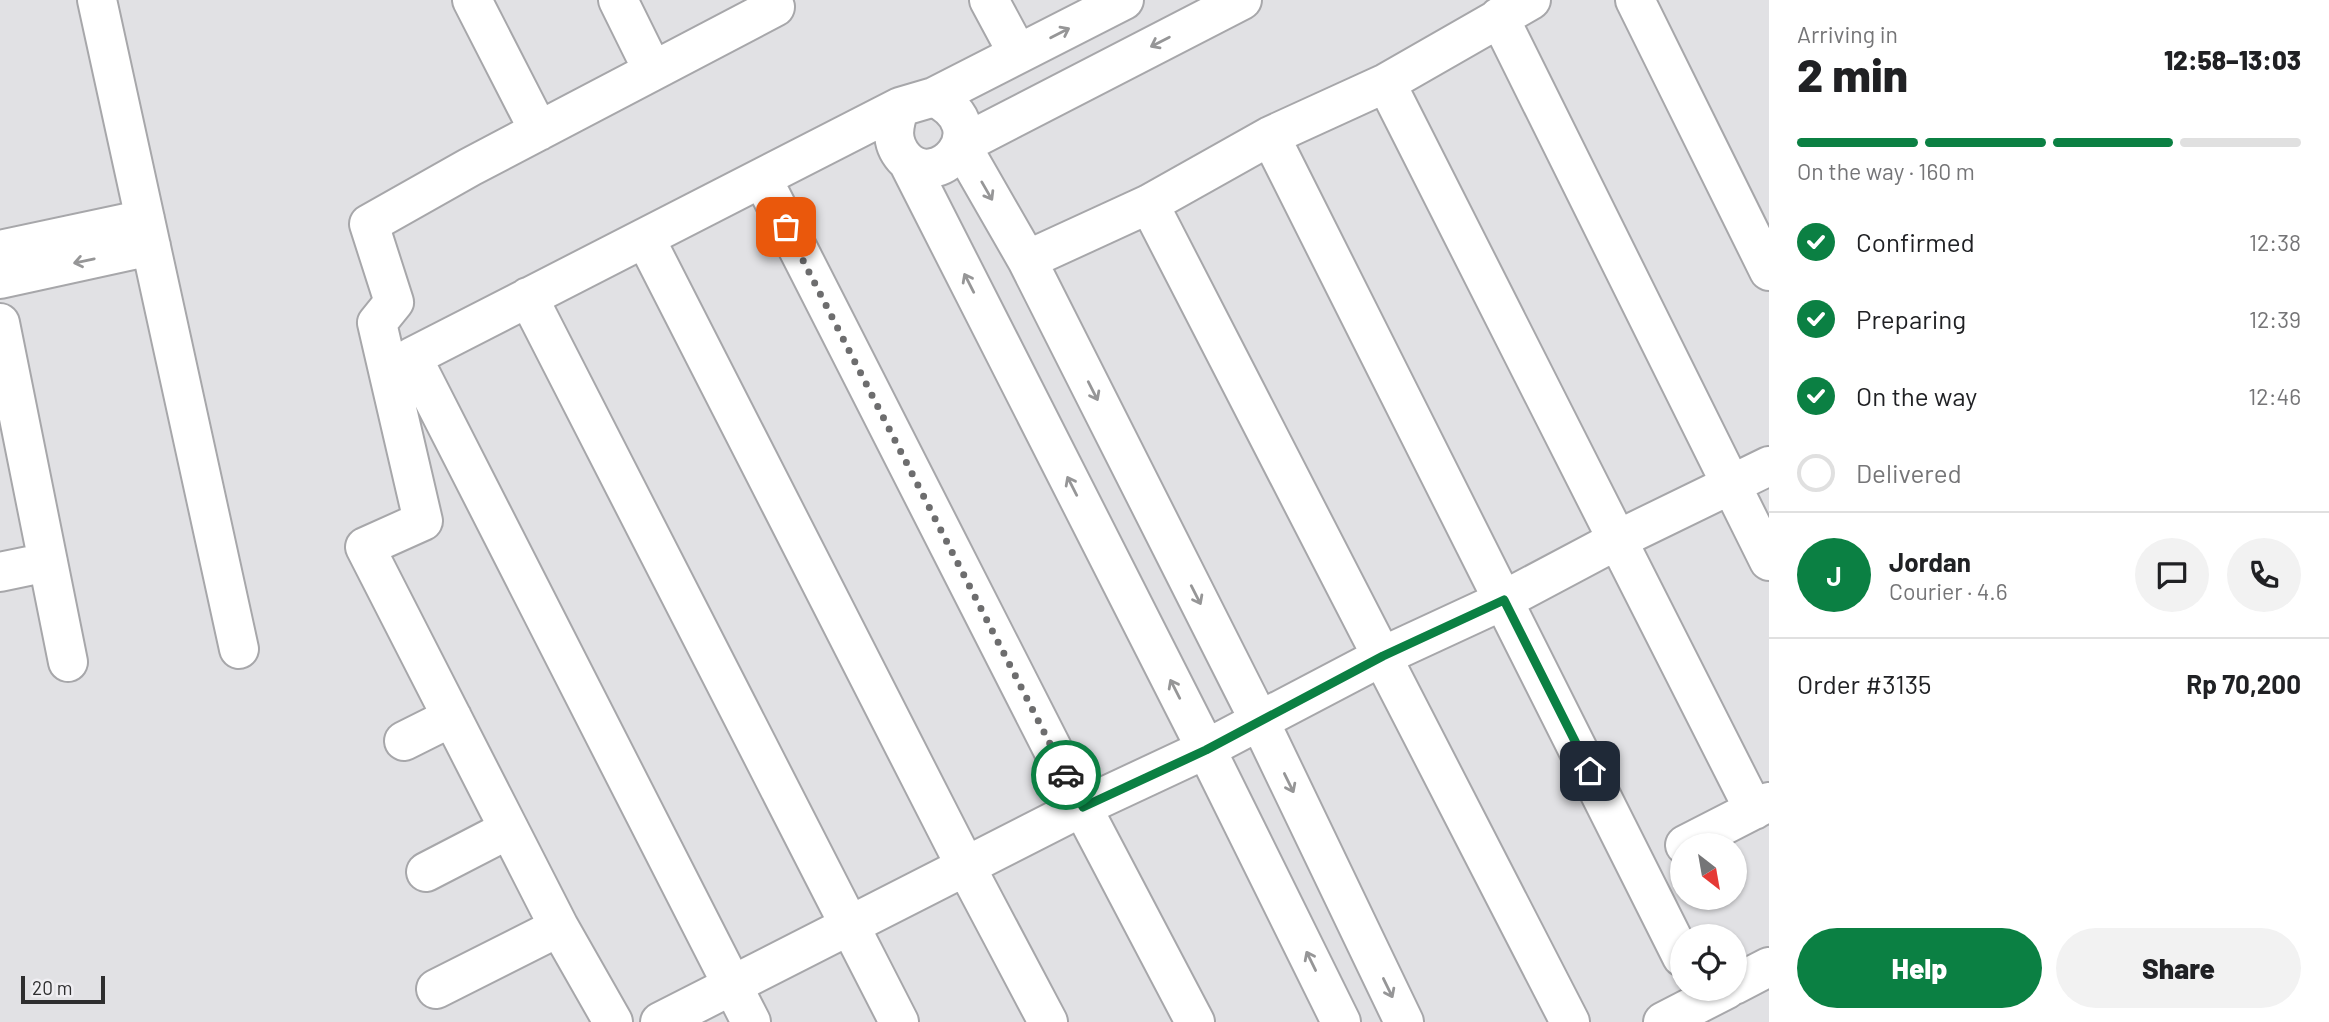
<!DOCTYPE html>
<html lang="en">
<head>
<meta charset="utf-8">
<style>
	:root { --surface:#fff; --page:#f2f2f2; --text:#202124; --muted:#757577; --line:#e0e0e0; --accent:#0b8043 }
	body { margin:0; font-family:Barlow,sans-serif; background:var(--page); color:var(--text); height:100vh; display:flex; flex-direction:column; font-size:26px; white-space:nowrap }
	* { box-sizing:border-box; margin:0 }
	p { font-size:23px; color:var(--muted) }
	.icon { flex:none; width:38px; height:38px; fill:none; stroke:currentColor; stroke-width:2; stroke-linecap:round; stroke-linejoin:round }
	.map { position:relative; flex:1; overflow:hidden }
	.side { display:flex; flex-direction:column; background:var(--surface); width:560px }
	.side>* { flex:none }
	.needle { width:46px; rotate:149deg }
	.tools { position:absolute; left:1670px; top:833px; display:grid; gap:14px }
	.tools a { display:grid; place-items:center; width:77px; height:77px; border-radius:50%; background:var(--surface); box-shadow:0 2px 5px #0004; font-size:35px }
	.scale { position:absolute; left:21px; bottom:18px; width:84px; box-sizing:border-box; padding-left:7px; border:4px solid #2e2e2f; border-top:0; font-size:19px; line-height:24px; white-space:nowrap; color:#2e2e2f; -webkit-text-stroke:5px #efeef2; paint-order:stroke }
	.pin { position:absolute; display:grid; place-items:center; width:60px; height:60px; color:#fff; margin:-30px; border-radius:14px; box-shadow:0 4px 10px #0006 }
	.courier { position:absolute; display:grid; place-items:center; width:70px; height:70px; margin:-35px; border:5px solid #0b8043; border-radius:50%; background:#fff; color:#222; box-shadow:0 2px 9px #0007 }
	.overview em { font-style:normal; font-weight:800 }
	.overview div { display:flex; flex-direction:column-reverse }
	.overview { display:flex; align-items:center; justify-content:space-between; height:119px; padding:0 28px }
	h1 { font-size:46px; font-weight:800; line-height:52px }
	.bar { display:grid; grid-template-columns:repeat(4,1fr); gap:10px 7px; align-content:center; height:84px; padding:0 28px }
	.bar i { height:9px; border-radius:5px; background:var(--line) }
	.bar .on { background:var(--accent) }
	.bar p { grid-column:span 4 }
	.line { display:flex; align-items:center; gap:18px; padding:0 28px; border-top:2px solid var(--line) }
	.line div { flex:1 }
	.round { display:grid; place-items:center; flex:none; width:74px; height:74px; border-radius:37px; background:var(--page) }
	ol { padding:0 28px; list-style:none }
	li { display:flex; align-items:center; gap:21px; height:77px }
	li p { margin-inline-start:auto }
	li .icon { padding:7px; border-radius:50%; background:var(--accent); color:#fff; stroke-width:4 }
	li:last-child { color:var(--muted) }
	li i { width:38px; height:38px; border:4px solid var(--line); border-radius:50% }
	.cta { display:flex; gap:14px; margin-top:auto; padding:14px 28px }
	.cta a { flex:1; height:80px; border-radius:42px; background:var(--accent); color:#fff; font-size:28px; font-weight:800; line-height:80px; text-align:center }
	.cta a+a { background:var(--page); color:var(--text) }
	main { display:flex; flex:1; min-height:0 }
	.map>svg:first-child { display:block }
	.lines { fill:none; stroke-linecap:round; stroke-linejoin:round }
	.minor-casing { stroke:#a7a7aa; stroke-width:42 }
	.minor { stroke:#fff; stroke-width:38 }
	.oneway { stroke:#969697 }
	.done { stroke:#6d6d6e; stroke-width:7; stroke-dasharray:0 12.6 }
	.route { stroke:#0b8043; stroke-width:9 }
</style>
</head>
<body>
<main>
<div class="map">
<svg width="1769" height="1022" viewBox="0 0 1769 1022">
	<rect width="100%" height="100%" fill="#e1e1e4"/>
	<g class="lines">
		<!-- minor casing -->
		<g class="minor-casing">
			<path id="minor" d="M97,0L239,649
				M472,0L539,131
				M618,0L653,71
				M989,0L1018,54
				M1242,0L961,145L1027,260L1260,722L1404,1022
				M1635,0L1769,271
				M1499,17L1769,561
				M1386,83L1754,810
				M934,97C1000,130 935,194 904,158C890,142 893,126 900,107Z
				M934,97L1124,0
				M1270,136L1682,957
				M909,164L1206,749L1341,1022
				M762,178L1082,807L1195,1022
				M1149,204L1570,1022
				M645,238L966,867L1048,1022
				M0,250L145,219
				M1027,260L1149,204L1270,136L1386,83L1531,0
				M0,279L151,246
				M528,297L899,1022
				M0,323L68,662
				M0,572L48,562
				M404,741L452,717
				M1685,845L1769,802
				M426,872L509,829
				M1734,985L1769,967
				M436,989L559,927
				M613,1022L559,927L365,547L423,521L377,323L394,302L369,224L470,167L775,7
				M660,1022L1082,807L1206,749L1383,656L1504,600L1619,539L1769,466
				M751,1022L412,357L900,107
				M1663,1022L1727,989"/>
		</g>
		<!-- minor -->
		<use href="#minor" class="minor"/>
	</g>
	<!-- one-way arrows -->
	<defs><path id="oneway-shaft" d="M-6 0H5M1.5-3L5.5 0L1.5 3" fill="none" stroke-width="1.6" stroke-linecap="round" stroke-linejoin="round" transform="scale(1.75)"/></defs>
	<g class="oneway">
		<use href="#oneway-shaft" transform="translate(1060 33) rotate(-27)"/>
		<use href="#oneway-shaft" transform="translate(1160 42) rotate(153)"/>
		<use href="#oneway-shaft" transform="translate(987 191) rotate(60)"/>
		<use href="#oneway-shaft" transform="translate(84 261) rotate(168)"/>
		<use href="#oneway-shaft" transform="translate(969 283) rotate(-117)"/>
		<use href="#oneway-shaft" transform="translate(1093 391) rotate(63)"/>
		<use href="#oneway-shaft" transform="translate(1072 486) rotate(-117)"/>
		<use href="#oneway-shaft" transform="translate(1196 595) rotate(63)"/>
		<use href="#oneway-shaft" transform="translate(1175 689) rotate(-117)"/>
		<use href="#oneway-shaft" transform="translate(1289 783) rotate(64)"/>
		<use href="#oneway-shaft" transform="translate(1311 961) rotate(-116)"/>
		<use href="#oneway-shaft" transform="translate(1388 988) rotate(64)"/>
	</g>
	<g class="lines">
		<!-- done -->
		<path class="done" d="M786,227L1066,775"/>
		<!-- route -->
		<path class="route" d="M1066,775L1083,807L1206,750L1383,656L1504,600L1590,771"/>
	</g>
</svg>
<div class="tools">
<a><svg class="needle" viewBox="-14 -14 28 28"><path d="M0-13l5 13h-10z" fill="#e53935"/><path d="M0 13l5-13h-10z" fill="#757577"/></svg></a>
<a><svg class="icon" aria-label="locate" viewBox="0 0 24 24"><circle cx="12" cy="12" r="6"/><path d="M12 2v4M12 18v4M2 12h4M18 12h4"/></svg></a>
</div>
<div class="scale">20 m</div>
<div class="pin" style="left:786px;top:227px;background:#ea580c"><svg class="icon" aria-label="bag" viewBox="0 0 24 24"><path d="M5 8h14l-1 12H6zM9 8a3 3 0 0 1 6 0"/></svg></div>
<div class="pin" style="left:1590px;top:771px;background:#1f2937"><svg class="icon" aria-label="home" viewBox="0 0 24 24"><path d="M3 11l9-7 9 7M6 9v11h12V9"/></svg></div>
<div class="courier" style="left:1066px;top:775px"><svg class="icon" aria-label="car" viewBox="0 0 24 24"><path d="M5 17H2v-5l4-1 3-4h7l3 4 3 1v5h-3M9 17h6M6 11h13"/><circle cx="7" cy="17" r="2"/><circle cx="17" cy="17" r="2"/></svg></div>
</div>
<section class="side">
<div class="overview"><div><h1>2 min</h1><p>Arriving in</p></div><em>12:58–13:03</em></div>
<div class="bar"><i class="on"></i><i class="on"></i><i class="on"></i><i></i><p>On the way · 160 m</p></div>
<ol>
<li><svg class="icon" aria-label="check" viewBox="0 0 24 24"><path d="M5 12l5 5 9-10"/></svg>Confirmed<p>12:38</p></li>
<li><svg class="icon" aria-label="check" viewBox="0 0 24 24"><path d="M5 12l5 5 9-10"/></svg>Preparing<p>12:39</p></li>
<li><svg class="icon" aria-label="check" viewBox="0 0 24 24"><path d="M5 12l5 5 9-10"/></svg>On the way<p>12:46</p></li>
<li><i></i>Delivered</li>
</ol>
<div class="line" style="height:126px"><b class="round" style="background:var(--accent);color:#fff">J</b><div><b>Jordan</b><p>Courier · 4.6</p></div><a class="round"><svg class="icon" aria-label="chat" viewBox="0 0 24 24"><path d="M4 5h16v11H9l-5 4z"/></svg></a><a class="round"><svg class="icon" aria-label="phone" viewBox="0 0 24 24"><path d="M5 4h4l2 5-3 2q2 4 5 5l2-3 5 2v4C11 20 4 13 5 4z"/></svg></a></div>
<div class="line" style="height:91px"><div>Order #3135</div><b>Rp 70,200</b></div>
<div class="cta"><a>Help</a><a>Share</a></div>
</section>
</main>
</body>
</html>
